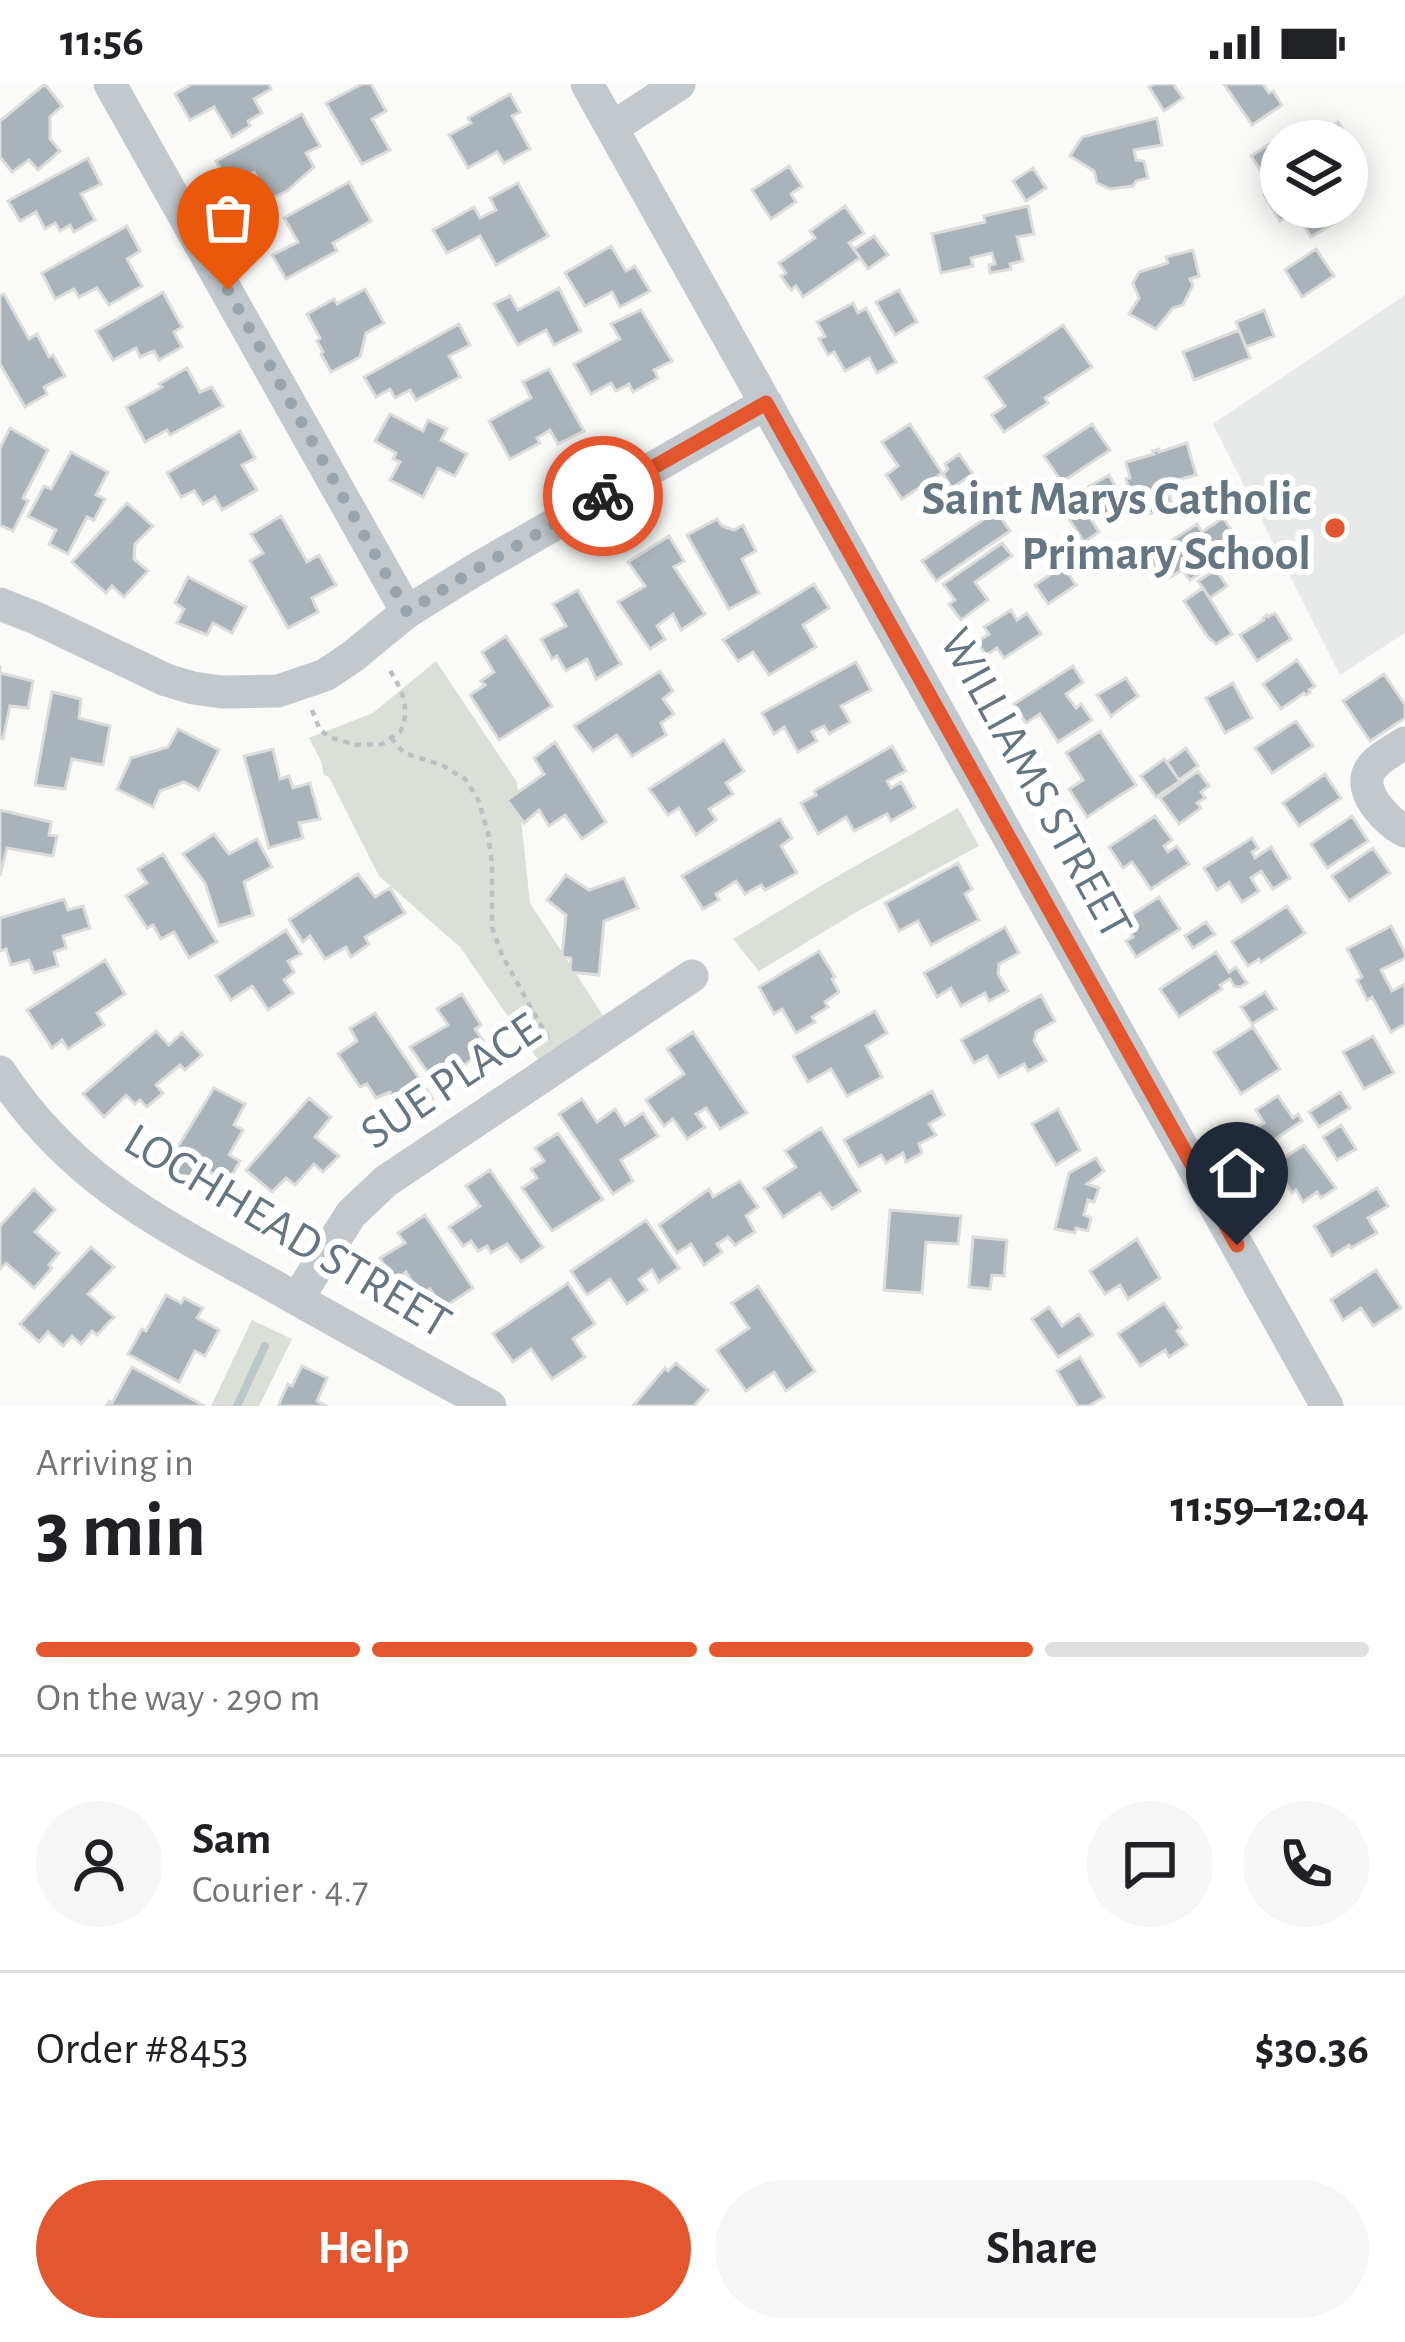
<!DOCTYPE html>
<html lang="en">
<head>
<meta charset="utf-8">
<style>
	:root { --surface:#fff; --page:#f6f6f6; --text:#202124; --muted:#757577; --line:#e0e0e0; --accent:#e4572e }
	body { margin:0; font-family:"Alegreya Sans",sans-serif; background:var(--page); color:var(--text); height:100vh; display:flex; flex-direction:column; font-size:45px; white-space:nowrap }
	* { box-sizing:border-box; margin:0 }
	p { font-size:39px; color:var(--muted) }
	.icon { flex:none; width:66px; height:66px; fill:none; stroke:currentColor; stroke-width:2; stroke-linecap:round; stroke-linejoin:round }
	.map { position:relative; height:1322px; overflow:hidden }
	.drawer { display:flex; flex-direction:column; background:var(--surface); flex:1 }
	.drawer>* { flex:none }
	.controls { position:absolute; left:1260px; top:36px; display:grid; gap:24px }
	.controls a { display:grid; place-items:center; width:108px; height:108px; border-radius:50%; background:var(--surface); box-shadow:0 6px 30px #0003; font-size:60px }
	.pin { position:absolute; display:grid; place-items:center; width:102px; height:102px; color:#fff; margin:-123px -51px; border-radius:50% 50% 50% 0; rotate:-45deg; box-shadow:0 0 12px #0007 }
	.pin .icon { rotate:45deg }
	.courier { position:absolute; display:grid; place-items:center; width:120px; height:120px; margin:-60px; border:9px solid #e4572e; border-radius:50%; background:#fff; color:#222; box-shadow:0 3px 15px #0007 }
	.headline em { font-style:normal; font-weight:700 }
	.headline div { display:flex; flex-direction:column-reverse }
	.headline { display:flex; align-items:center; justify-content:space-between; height:204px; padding:0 36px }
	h1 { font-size:78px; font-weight:700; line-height:90px }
	.bar { display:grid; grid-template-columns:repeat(4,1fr); gap:18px 12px; align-content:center; height:144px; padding:0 36px }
	.bar i { height:15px; border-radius:9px; background:var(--line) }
	.bar .on { background:var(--accent) }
	.bar p { grid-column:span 4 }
	.line { display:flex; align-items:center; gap:30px; padding:0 36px; border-top:3px solid var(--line) }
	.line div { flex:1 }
	.round { display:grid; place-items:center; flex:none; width:126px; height:126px; border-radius:63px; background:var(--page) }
	.button { display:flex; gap:24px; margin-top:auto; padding:24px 36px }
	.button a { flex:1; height:138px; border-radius:72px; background:var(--accent); color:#fff; font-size:48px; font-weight:700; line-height:138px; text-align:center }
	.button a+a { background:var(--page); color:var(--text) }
	.status { display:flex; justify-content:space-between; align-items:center; height:84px; padding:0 60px; background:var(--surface); direction:ltr }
	.status svg { height:33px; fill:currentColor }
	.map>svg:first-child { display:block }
	.built { fill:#e8e9e9 }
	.green { fill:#dadfd7 }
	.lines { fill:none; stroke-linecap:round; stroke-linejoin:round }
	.stream { stroke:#bbc7cb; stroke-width:8 }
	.building { fill:#aab3b9; stroke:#dcdcda; stroke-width:3 }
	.path { stroke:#bbbfc2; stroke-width:4.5; stroke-dasharray:6 6; stroke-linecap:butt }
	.minor { stroke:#c3c8cc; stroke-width:33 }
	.done { stroke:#99a4ac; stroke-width:12; stroke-dasharray:0 21.6 }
	.route { stroke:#e4572e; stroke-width:15 }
	.poi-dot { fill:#e4572e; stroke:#fff; stroke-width:4.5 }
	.labels { text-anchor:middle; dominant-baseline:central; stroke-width:12; stroke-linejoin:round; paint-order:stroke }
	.poi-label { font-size:48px; font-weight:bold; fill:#657683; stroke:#fff; text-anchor:end }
	.street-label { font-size:48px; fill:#657683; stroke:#fff }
</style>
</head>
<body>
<div class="status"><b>11:56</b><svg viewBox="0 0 49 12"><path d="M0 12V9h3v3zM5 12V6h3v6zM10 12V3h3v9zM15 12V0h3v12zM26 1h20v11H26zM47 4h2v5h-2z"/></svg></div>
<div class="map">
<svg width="1405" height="1322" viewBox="0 0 1405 1322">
	<rect width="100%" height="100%" fill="#fafaf8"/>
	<!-- built -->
	<path class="built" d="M1405,211V549L1340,591L1213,340Z"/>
	<!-- green -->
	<path class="green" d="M436,577L517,698L530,819L606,936L541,980L460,863L379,792L329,693L324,691L321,677L309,654L373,629Z
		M958,724L979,762L858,827L759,887L733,855L829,797Z
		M252,1236L292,1255L259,1322H211Z"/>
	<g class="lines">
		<!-- stream -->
		<path class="stream" d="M237,1322L265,1262"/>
	</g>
	<!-- building -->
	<path class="building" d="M45,0L62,22L50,33V55L60,67L38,86L29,76L12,88L0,73V37Z
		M192,0H269L271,5L254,15L262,29L248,37L250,42L232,53L214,23L190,36L175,10Z
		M362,0H371L386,27L372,35L390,66L362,80L326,19Z
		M1154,0H1173L1183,14L1164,27L1149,3Z
		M1224,0H1263L1269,9L1273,7L1282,21L1252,41Z
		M510,10L520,28L512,32L530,65L504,79L497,68L468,84L449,51L471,39L468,34Z
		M302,30L320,62L306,69L314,83L287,107L269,116L254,88L230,101L216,77Z
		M1157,34L1162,61L1134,66L1136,76L1144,77L1148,94L1136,97L1133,102L1110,105L1097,99L1094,87L1070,72L1082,53Z
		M1338,38L1353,61L1347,65V57H1307Z
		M1283,51L1287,57H1281V98L1279,94L1269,100L1251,72Z
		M88,74L101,100L81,110L95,136L74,148L70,141L60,147L55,139L45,145L36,128L20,137L8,117Z
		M789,82L802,102L791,110L796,118L771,135L752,106Z
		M1033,84L1046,104L1026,117L1013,97Z
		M349,98L371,137L333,159L337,167L286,195L272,171L298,158L284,134Z
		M518,99L548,152L496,181L480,152L447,169L433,146L474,123L480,134L496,126L490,114Z
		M1281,101V123H1329L1338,137L1311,153L1295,128L1280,137L1264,111Z
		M845,122L864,149L849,159L860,174L803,213L796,202L791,206L781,192L786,189L779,179L815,154L810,147Z
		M1028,122L1034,150L1017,153L1023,177L1010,180L1011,185L990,189L989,181L995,180L992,169L971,174L973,182L941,189L932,150L985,138L984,132Z
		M127,142L140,167L127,175L142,202L109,221L97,204L79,213L74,205L55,215L42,189Z
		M874,152L888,171L868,185L854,165Z
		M611,162L626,187L635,182L650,207L620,223L612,208L585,222L565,189Z
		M1316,165L1334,192L1302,213L1285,186Z
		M1193,166L1199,192L1190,195L1193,201L1183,221L1173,224L1156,245L1129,230L1139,214L1133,199L1139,188L1168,179L1166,173Z
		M559,204L581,247L554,261L546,246L518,261L494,220L510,212L518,226Z
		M365,205L384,239L366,249L360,273L331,288L321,270L323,268L317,257L320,254L307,230L334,215L337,220Z
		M899,206L917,238L895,251L876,218Z
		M163,208L182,243L174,248L182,263L159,276L154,267L140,273L136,264L113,276L96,247Z
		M4,210L29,255L37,250L49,273L53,271L65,292L44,303L47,310L25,323L0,280V212Z
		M853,219L858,229L866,224L896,278L877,289L869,274L845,287L834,268L828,271L819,255L825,252L817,238Z
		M641,226L672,277L654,286L658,294L633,308L629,300L616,307L611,299L591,310L574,280L620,255L611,240Z
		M1264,226L1274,252L1246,263L1236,238Z
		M459,240L470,261L449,272L460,293L416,316L410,306L395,314L390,305L376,313L364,293Z
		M1063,241L1092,283L1045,314L1048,319L1004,348L992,331L1005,322L985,293Z
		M1239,246L1250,274L1194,296L1183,268Z
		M187,284L200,308L212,303L223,322L170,351L167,346L145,358L126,323L162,303L159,300Z
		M549,285L584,347L558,360L550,346L537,354L540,359L510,375L489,337L531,314L523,298Z
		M390,330L423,347L428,336L447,345L441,356L467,370L455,392L438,384L423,413L390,396L400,378L393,375L396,369L375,357Z
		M910,340L942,389L902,415L886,391L898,382L882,358Z
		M1092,340L1110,366L1062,398L1044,372Z
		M10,344L48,366L23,414L28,417L13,447L0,441V364Z
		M240,347L255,374L242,381L257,406L222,426L215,413L203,420L194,407L181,413L167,389Z
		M1187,359L1196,391L1166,399L1173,423L1142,432L1136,411L1131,412L1126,395L1130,394L1126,378L1154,370L1153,367L1159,365V368Z
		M71,368L108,388L96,411L105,415L94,436L87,433L68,470L49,460L56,446L28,432L44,402L51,405Z
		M959,370L973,390L952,404L943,390L948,385L945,380Z
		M1109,391L1129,427L1106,440L1086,404Z
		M127,419L153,442L135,460L134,475L148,487L124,513L112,502L106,509L72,478Z
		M1085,425L1099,448L1084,458L1069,435Z
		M996,427L1010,447L936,497L922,477Z
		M281,432L307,478L319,471L336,501L312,514L318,528L288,544L250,477L263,469L251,450Z
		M1223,434L1242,461L1190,496L1182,486L1169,494L1163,485L1158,488L1148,472L1197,440L1202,448Z
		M717,435L722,442L734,446L743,441L756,467L742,475L759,509L729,525L687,451Z
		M669,452L684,477L674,483L705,530L681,546L673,530L657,542L665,555L650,565L618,518L645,502L628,478Z
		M1002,459L1012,472L975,498L988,516L961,536L949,520L955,516L943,500Z
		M1063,482L1076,501L1048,520L1035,501Z
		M1216,486L1227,502L1210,514L1198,497Z
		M188,493L246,523L232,549L213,539L207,551L177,539L184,525L175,519Z
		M814,500L829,524L803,541L816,563L769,591L753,568L738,577L723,556Z
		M1203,504L1232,550L1216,560L1207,552L1184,517Z
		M578,506L621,580L596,595L587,575L566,587L557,572L552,575L541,555L566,542L553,520Z
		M1011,526L1017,536L1027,529L1041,550L1004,574L997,564L986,571L977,558L989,550L984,543Z
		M1275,529L1291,555L1257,577L1240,551L1264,536L1263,534L1267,531L1268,533Z
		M506,552L552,622L499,656L470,611L485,601L481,597L494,588L482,568Z
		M1297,576L1315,602L1309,606L1310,608L1306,611L1304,609L1281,625L1263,600Z
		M856,578L871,606L841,622L850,638L829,650L824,642L812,648L817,657L798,668L784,643L774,650L762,629Z
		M0,581V589L33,597L28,624L10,622L3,655L0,654Z
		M1073,582L1083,598L1066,610L1076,624L1081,620L1092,636L1058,658L1040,630L1026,639L1014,620Z
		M660,587L673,607L663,615L674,630L661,639L666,651L632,672L617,651L593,667L574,642Z
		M1384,590L1405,621V634L1370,657L1343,617Z
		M1126,594L1138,612L1111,632L1097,611Z
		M1233,599L1252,634L1225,649L1206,614Z
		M52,608L81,615L79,634L110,642L103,681L72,675L65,705L35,701Z
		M1296,637L1313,662L1272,689L1255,664Z
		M178,645L219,666L199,706L184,698L160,707L153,723L117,705L131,674L168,663Z
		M1100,647L1136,701L1087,733L1069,705L1083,696L1066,669Z
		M724,656L744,687L726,699L733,710L709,725L716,736L696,751L679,724L668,731L649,705Z
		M555,658L606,738L582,755L565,731L549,742L539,726L524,739L507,716L544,690L534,674Z
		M892,662L906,687L887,697L891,704L901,698L915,723L891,737L887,730L854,747L846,733L818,750L801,719L816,711L814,707Z
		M1186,664L1198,682L1179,696L1167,678Z
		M273,665L280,695L289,692L293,704L310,699L320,735L299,739L303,754L269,764L244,672Z
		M1164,675L1180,697L1156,713L1141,692Z
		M1198,687L1209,702L1201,708L1205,714L1197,719L1201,724L1179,740L1160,714Z
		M1325,690L1341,714L1299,742L1283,719Z
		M0,726L51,738L49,751L57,752L53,772L7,764L0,792Z
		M1155,732L1172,756L1164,762L1168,768L1177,762L1189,780L1151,805L1132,778L1123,784L1109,763Z
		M1352,732L1368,757L1327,784L1311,760Z
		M780,735L792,754L781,762L797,789L765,806L761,801L745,810L736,797L716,810L719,816L703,825L682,792Z
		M214,750L229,770L257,755L272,783L244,798L253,831L219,842L205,799L183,770Z
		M1252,754L1258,764L1252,768L1255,774L1271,763L1290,794L1273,805L1261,787L1251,794L1259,807L1242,818L1229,798L1217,806L1204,784Z
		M1373,764L1390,789L1349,817L1332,792Z
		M163,770L217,858L189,874L174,848L161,855L153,841L147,844L126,812L147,799L138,785Z
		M958,779L972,805L965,810L979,836L931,861L918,837L899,847L885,819Z
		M358,790L375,813L390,804L405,829L365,853L369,860L351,873L346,863L325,875L310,852L303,858L289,836Z
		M566,791L589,806L624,794L638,824L604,837L599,891L570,888L571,874L562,873L566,831L547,816Z
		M1159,813L1180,845L1136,873L1126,857L1133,853L1122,837Z
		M64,815L68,826L83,822L90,844L63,852L66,864L54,868L58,882L34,889L29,876L11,881L6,865L0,867V834Z
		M1287,822L1305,849L1261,878L1259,875L1248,882L1232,858Z
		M1206,838L1215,850L1193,864L1185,852Z
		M1391,842L1405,869V874L1381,886L1392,907L1405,900V940L1391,948L1372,913L1367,916L1357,896L1362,893L1347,865Z
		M1005,843L1019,869L999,880L998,890L1008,907L989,917L985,909L961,922L951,904L937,913L924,889Z
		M286,846L301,870L288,877L294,888L284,896L293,909L268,926L252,902L231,916L216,892Z
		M819,867L835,893L832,895L839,908L825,918L828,923L812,933L815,938L796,949L782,925L774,930L759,903Z
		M1216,868L1229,888L1236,883L1247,899L1240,903L1234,902L1230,895L1220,901L1222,905L1179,933L1160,905Z
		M105,876L125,910L97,929L104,941L68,965L62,956L52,964L27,926Z
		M1265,908L1276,925L1252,940L1241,923Z
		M462,910L481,941L475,945L488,964L460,984L464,992L440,1006L410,963L448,941L437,925Z
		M1041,911L1055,937L1036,948L1034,957L1046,977L1028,987L1024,980L999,993L987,972L974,979L961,956Z
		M875,927L887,949L866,962L882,993L847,1012L831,985L808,998L793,972Z
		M375,929L433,1015L406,1033L390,1008L376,1014L367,1000L360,1003L338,970L357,957L350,944Z
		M1253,943L1280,985L1241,1010L1214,968Z
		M156,947L169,961L182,949L202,971L185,986L180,981L156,1001L163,1009L147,1023L140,1016L135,1020L126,1011L104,1033L83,1010Z
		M693,948L747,1029L720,1045L706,1024L696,1030L705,1043L687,1055L673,1035L664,1042L646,1016L684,990L667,965Z
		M1373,952L1394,989L1364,1005L1343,968Z
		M214,1004L245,1020L234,1041L243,1046L229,1071L240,1077L228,1098L201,1083L191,1099L166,1082Z
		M932,1007L944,1031L929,1040L936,1051L919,1060L922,1069L906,1078L903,1069L886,1079L881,1071L859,1083L844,1056Z
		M1340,1008L1350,1024L1319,1043L1309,1028Z
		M1278,1012L1293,1034L1298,1030L1302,1037L1265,1062L1254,1045L1264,1039L1256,1026Z
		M309,1014L331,1033L315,1053L339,1072L323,1088L314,1080L295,1101L286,1094L272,1108L246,1086Z
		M582,1015L597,1038L615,1025L625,1041L643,1029L658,1052L621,1076L633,1097L613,1110L559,1030Z
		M1058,1025L1080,1066L1056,1081L1032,1040Z
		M1341,1041L1356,1065L1337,1076L1323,1053Z
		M821,1044L860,1107L832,1125L820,1109L783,1133L764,1104L796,1083L785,1067Z
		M558,1049L603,1115L552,1147L522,1104L537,1094L531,1085L544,1077L535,1064Z
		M1304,1061L1336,1104L1321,1114L1317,1108L1303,1118L1296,1106L1292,1109L1274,1080Z
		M1096,1074L1104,1087L1087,1100L1099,1104L1094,1118L1088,1116L1084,1131L1091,1134L1088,1147L1076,1144L1075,1149L1055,1145L1069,1089Z
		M490,1086L543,1163L521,1178L507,1160L491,1169L487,1162L478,1167L471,1157L463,1162L449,1143L480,1122L466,1102Z
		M740,1097L758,1123L746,1132L755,1148L735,1161L728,1153L717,1160L722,1168L704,1181L691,1160L677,1169L659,1141L709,1105L713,1113Z
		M1377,1104L1388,1122L1368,1134L1377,1149L1351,1164L1349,1161L1332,1172L1314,1142Z
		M34,1105L55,1126L35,1148L59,1169L49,1181L52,1184L34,1204L6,1179L0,1185V1142Z
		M890,1126L961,1132L958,1160L926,1158L922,1209L884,1206Z
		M425,1131L473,1204L443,1224L430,1205L421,1212L406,1188L394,1197L380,1174L405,1159L398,1149Z
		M646,1136L679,1184L659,1198L652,1186L639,1195L647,1206L627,1220L610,1195L587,1211L571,1187Z
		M973,1153L1007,1156L1004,1192L992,1191L990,1205L969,1203Z
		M1137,1155L1160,1194L1128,1215L1120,1201L1105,1210L1090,1187Z
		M91,1163L114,1183L88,1210L114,1233L97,1251L92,1247L81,1260L72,1252L63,1262L48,1248L39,1258L20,1240Z
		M1376,1186L1401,1224L1373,1242L1361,1224L1343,1236L1331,1216Z
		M568,1199L595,1240L573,1255L585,1273L552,1295L531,1265L513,1278L493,1250Z
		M758,1202L815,1287L786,1307L774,1288L746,1307L717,1266L749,1244L732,1219Z
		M166,1211L181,1219L184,1214L203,1224L197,1234L219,1246L205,1272L195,1267L179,1298L128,1270L142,1245L146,1247Z
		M1164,1219L1181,1244L1177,1247L1187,1261L1169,1273L1165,1266L1140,1282L1118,1250Z
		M1049,1223L1062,1242L1079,1230L1093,1251L1058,1273L1032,1235Z
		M1080,1273L1104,1313L1089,1322H1078L1057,1287Z
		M676,1279L708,1306L694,1322H633L665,1284L668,1287Z
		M302,1282L327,1294L317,1317L327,1322H278L288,1300L292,1302Z
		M132,1283L203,1321L202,1322H106L109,1317L112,1319Z"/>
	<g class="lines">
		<!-- path -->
		<path class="path" d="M312,626L320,646L331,654L357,661L382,660L400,648C412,624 401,603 387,582
			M391,654L404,669L442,681L465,695L478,715L488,749L492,780V843L502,871L549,956"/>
		<!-- minor -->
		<path class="minor" d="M110,0L407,528
			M587,0L1327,1322
			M612,44L679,0
			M0,520L38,535L166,596L193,604L222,608L278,607L325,591L352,573L407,528L473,487L766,319
			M1405,659C1394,666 1380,673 1372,683C1354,705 1387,738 1405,747
			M0,988C72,1097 161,1140 272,1201C344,1242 417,1282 490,1322
			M297,1215L351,1130L386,1097L692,892"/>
	</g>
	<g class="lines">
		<!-- done -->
		<path class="done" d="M228,206L407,528L473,487L603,412"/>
		<!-- route -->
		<path class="route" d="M603,412L766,319L1237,1161"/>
	</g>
	<!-- markers -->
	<circle class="poi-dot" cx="1335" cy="444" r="12"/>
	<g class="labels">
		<!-- poi labels -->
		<g class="poi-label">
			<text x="1311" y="416">Saint Marys Catholic<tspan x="1311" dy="55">Primary School</tspan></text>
		</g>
		<!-- street labels -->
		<g class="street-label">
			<text transform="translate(1035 700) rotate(61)">WILLIAMS STREET</text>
			<text transform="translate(451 998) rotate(-34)">SUE PLACE</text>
			<text transform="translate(287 1148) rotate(31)">LOCHHEAD STREET</text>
		</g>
	</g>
</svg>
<div class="controls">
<a><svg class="icon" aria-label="layers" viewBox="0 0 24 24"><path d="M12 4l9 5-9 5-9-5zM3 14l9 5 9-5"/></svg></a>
</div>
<div class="pin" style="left:228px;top:206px;background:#ea580c"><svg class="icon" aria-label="bag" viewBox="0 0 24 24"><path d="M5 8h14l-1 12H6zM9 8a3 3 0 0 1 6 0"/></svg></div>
<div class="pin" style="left:1237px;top:1161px;background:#1f2937"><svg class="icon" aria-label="home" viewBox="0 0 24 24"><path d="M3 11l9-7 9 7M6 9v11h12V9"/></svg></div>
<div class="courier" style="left:603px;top:412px"><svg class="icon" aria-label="bike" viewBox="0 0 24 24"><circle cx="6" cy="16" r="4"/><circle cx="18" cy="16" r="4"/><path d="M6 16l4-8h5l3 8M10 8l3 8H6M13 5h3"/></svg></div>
</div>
<section class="drawer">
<div class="headline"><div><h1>3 min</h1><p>Arriving in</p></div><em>11:59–12:04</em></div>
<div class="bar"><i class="on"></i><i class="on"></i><i class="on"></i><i></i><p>On the way · 290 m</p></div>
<div class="line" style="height:216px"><a class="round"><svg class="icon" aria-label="person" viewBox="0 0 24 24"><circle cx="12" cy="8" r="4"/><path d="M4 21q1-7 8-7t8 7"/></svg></a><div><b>Sam</b><p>Courier · 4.7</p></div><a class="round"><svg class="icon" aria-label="chat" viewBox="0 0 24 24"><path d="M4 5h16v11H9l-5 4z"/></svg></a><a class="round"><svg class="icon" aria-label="phone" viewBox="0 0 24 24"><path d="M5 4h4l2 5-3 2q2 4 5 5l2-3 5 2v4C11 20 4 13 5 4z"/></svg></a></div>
<div class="line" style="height:156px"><div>Order #8453</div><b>$30.36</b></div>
<div class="button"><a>Help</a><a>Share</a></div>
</section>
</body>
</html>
